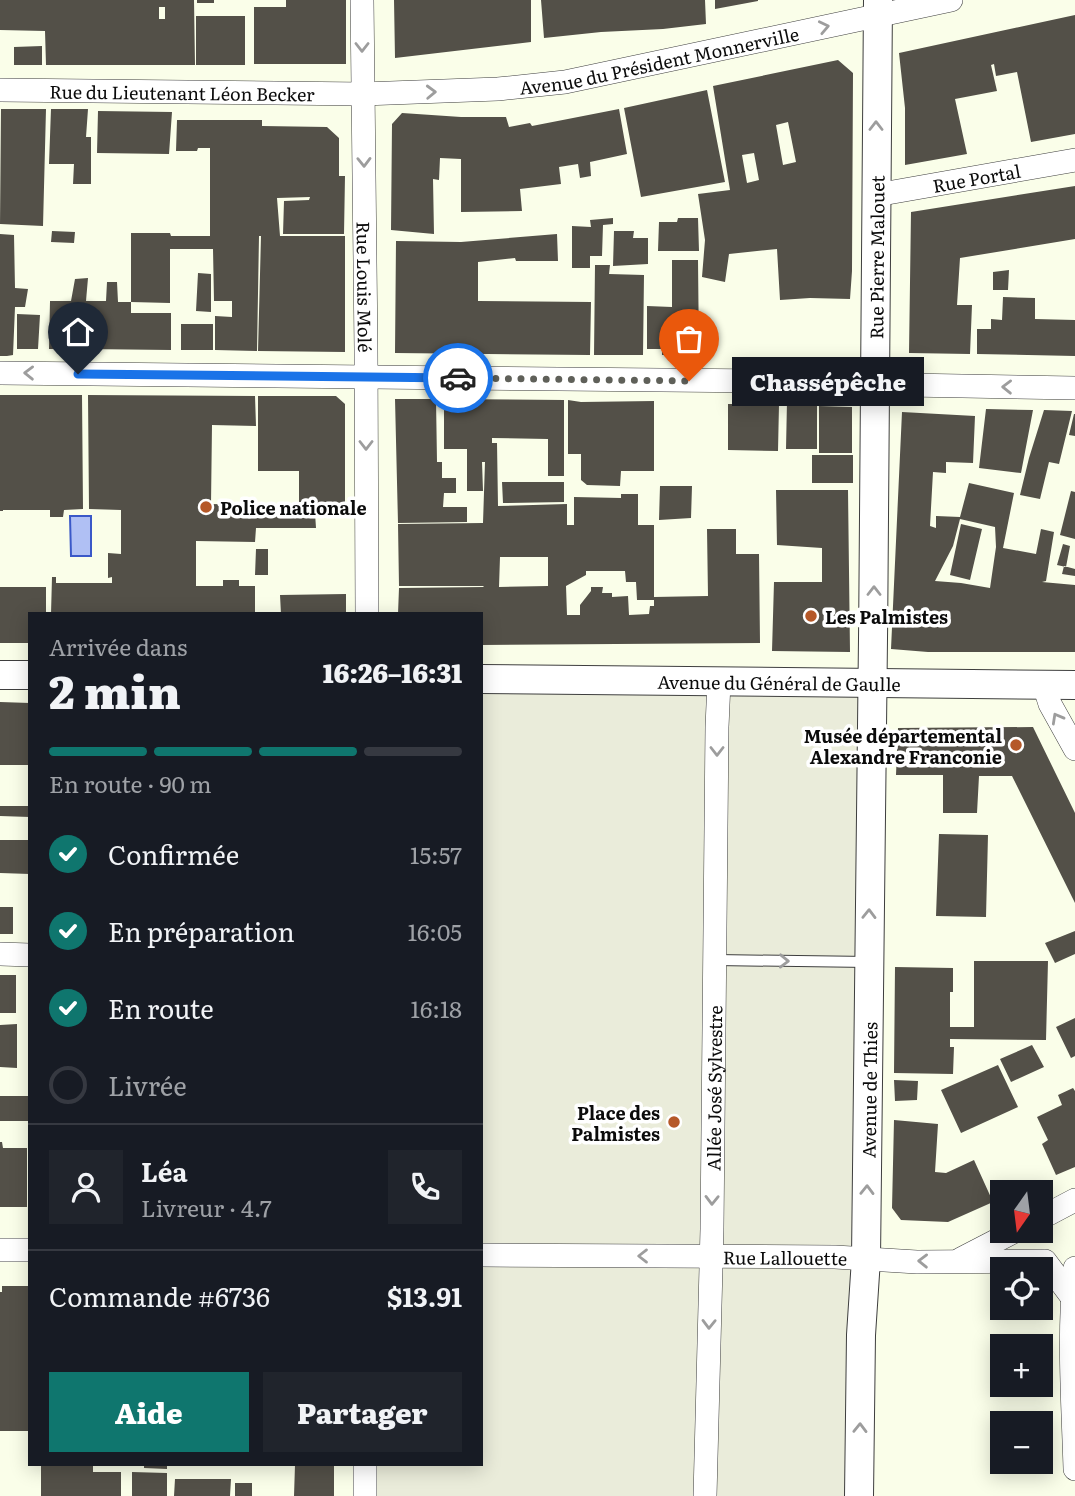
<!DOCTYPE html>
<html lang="fr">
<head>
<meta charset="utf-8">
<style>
	:root { --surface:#171b24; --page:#20242c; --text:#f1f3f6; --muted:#9ea1a6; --line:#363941; --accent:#0f766e }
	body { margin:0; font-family:Literata,serif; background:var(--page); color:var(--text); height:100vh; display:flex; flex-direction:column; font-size:26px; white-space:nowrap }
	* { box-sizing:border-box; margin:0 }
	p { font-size:23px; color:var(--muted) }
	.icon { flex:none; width:38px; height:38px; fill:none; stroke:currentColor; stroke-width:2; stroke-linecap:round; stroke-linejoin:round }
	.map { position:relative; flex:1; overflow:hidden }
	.panel { position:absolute; left:28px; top:612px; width:455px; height:854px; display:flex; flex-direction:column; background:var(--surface); border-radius:0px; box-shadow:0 4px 18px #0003 }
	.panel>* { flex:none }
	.needle { width:46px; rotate:194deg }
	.controls { position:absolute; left:990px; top:1180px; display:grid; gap:14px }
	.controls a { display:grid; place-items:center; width:63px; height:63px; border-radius:0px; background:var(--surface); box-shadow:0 4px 18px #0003; font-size:35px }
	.pin { position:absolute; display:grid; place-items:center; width:60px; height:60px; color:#fff; margin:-72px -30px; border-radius:50% 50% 50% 0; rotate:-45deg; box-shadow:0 0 7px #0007 }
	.pin .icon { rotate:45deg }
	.courier { position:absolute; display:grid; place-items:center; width:70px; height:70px; margin:-35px; border:5px solid #1a73e8; border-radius:50%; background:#fff; color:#222; box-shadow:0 2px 9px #0007 }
	.bubble { position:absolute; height:49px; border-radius:0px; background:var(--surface); box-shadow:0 4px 18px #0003; font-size:23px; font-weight:800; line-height:49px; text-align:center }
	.head em { font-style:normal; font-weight:800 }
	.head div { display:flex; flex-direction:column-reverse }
	.head { display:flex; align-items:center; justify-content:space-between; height:119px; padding:0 21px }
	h1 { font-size:46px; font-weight:800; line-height:52px }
	.bar { display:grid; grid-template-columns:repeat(4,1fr); gap:10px 7px; align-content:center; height:84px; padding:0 21px }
	.bar i { height:9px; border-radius:5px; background:var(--line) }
	.bar .on { background:var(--accent) }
	.bar p { grid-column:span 4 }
	.line { display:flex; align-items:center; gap:18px; padding:0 21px; border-top:2px solid var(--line) }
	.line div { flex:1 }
	.round { display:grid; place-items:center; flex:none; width:74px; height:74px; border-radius:0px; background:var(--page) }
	ol { padding:0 21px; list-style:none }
	li { display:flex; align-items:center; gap:21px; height:77px }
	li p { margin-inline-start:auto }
	li .icon { padding:7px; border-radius:50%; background:var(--accent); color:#fff; stroke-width:4 }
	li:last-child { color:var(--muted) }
	li i { width:38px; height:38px; border:4px solid var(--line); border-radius:50% }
	.primary-button { display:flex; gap:14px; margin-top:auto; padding:14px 21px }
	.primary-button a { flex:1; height:80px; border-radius:0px; background:var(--accent); color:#fff; font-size:28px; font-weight:800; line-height:80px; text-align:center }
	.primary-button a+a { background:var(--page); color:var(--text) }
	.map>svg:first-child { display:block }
	.plaza { fill:#eaecda }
	.water { fill:#b0c0f4; stroke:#3a58c8; stroke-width:2 }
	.building { fill:#535048; fill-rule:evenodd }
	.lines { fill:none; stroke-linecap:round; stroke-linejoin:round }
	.service-casing { stroke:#3e3e3e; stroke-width:12 }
	.minor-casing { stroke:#3e3e3e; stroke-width:24 }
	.tertiary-casing { stroke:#3e3e3e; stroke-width:30 }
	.service { stroke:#fff; stroke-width:10 }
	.minor { stroke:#fff; stroke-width:23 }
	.tertiary { stroke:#fff; stroke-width:28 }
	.oneway { stroke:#9d9d9d }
	.done { stroke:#5f6059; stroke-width:7; stroke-dasharray:0 12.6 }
	.route { stroke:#1a73e8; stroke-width:9 }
	.poi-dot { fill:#b55828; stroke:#fff; stroke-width:2.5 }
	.labels { text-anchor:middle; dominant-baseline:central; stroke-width:7; stroke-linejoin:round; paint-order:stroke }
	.street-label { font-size:18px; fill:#0b0b0b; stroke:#fff }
	.poi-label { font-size:18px; font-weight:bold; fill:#0b0b0b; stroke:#fff; text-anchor:start }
</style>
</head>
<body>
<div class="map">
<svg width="1075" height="1496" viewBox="0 0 1075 1496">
	<rect width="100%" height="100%" fill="#fafee9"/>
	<!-- plaza -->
	<path class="plaza" d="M481,679L873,683L859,1496H365V1465H481Z"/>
	<!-- water -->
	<path class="water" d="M70,516H91V556H71Z"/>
	<!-- building -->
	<path class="building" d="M0,0H194L195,65H46L45,31L0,30ZM159,7H165V19H159Z
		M197,0H214V3H197Z
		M286,0H346V64H254V7H286Z
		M394,0H531V42L395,58Z
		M541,0H705L706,24L663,29L601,32L544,38Z
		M715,0H758V1L715,9Z
		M1075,15V134L1031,142L1017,72L996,76L994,64L991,65L997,91L955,99L967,154L905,165V108L899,53Z
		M196,16H245V65H196Z
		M42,46V65H14V47Z
		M838,60L853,73L852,271L850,299L810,298L780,300L777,249L729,254L725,282L702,277L705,240L698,194L730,190L713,86ZM788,122L796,162L783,165L776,125ZM754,153L759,180L747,183L742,155Z
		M707,90L725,182L641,197L624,108Z
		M1,109H46L43,226L0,224Z
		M51,109H88L86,137H91V184H73L74,164H49Z
		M619,109L627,154L590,162L591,176L580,178L578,164L559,167L561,184L520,189L522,211L461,212V159L440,158L439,180L433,179L434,234L391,230L392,124L402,113L461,117H506L509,127L530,123L532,126Z
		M98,111L172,112L169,154L97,153Z
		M177,120H262V126L327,127L339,138V176H345L344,234H283L284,201L309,200L310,197L277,198L280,236H345V352L258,351L261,236H259L257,351L215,350V316L232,317V301H214L213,249H170V303L131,302V233H170L171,236H210V148H198L197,151H176Z
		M1075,186V239L960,258L957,305H972L970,354L909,353L911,212Z
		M613,218V224L603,225L602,256H590V268H572V226L591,227L590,220Z
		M678,218H698L699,251H658L659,222H677Z
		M52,231L75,232L74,243L51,242Z
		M614,231H634L633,238H648V264L613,266Z
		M0,234L14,235L15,288L28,289L25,307H15L13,355L7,356H0Z
		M557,234L558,261H516L515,258L478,262V301L591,302L590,355L395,353L396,241L461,242Z
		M672,260H698L699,356L662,355V349H647V306L672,307Z
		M595,265H610L609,274L644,275L643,355H594Z
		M1009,270L1008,290H993V272Z
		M198,273L211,274V312L196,311Z
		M88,278L86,301H106L107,282H117L118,302H131V313H171V350L85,349L84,313L83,349H49L50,301H71L75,279Z
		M1003,297L1035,298V319L1075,320V356L977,354V329H991V319L1002,320Z
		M17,314L40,315L38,349H17Z
		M181,324H213V350H181Z
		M0,395H82L83,509L64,510L63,517H50V510H3V511H0Z
		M88,395L255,396L256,426L212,425L211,504L255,505V513H315L316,528H256L255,542L196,541V586H223V580H239V586H255V614H51L52,577H56V583H112V577L108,578V553L121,554V510L89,509Z
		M258,396H336L345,404V511L299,510V471H258Z
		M395,399H436L437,462H442V478H456V493H444L443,507H467V522L398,523Z
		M444,399L564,400V476H548V439L492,438V443H497L498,506L567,504V525H574V497L621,498V494H638V525H654V597L708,596L707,529H736V554H759L760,643L481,645V614H398L399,588L484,587L483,586H399L398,524L483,523L485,462H482L483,491H467V449H444ZM500,557H548V586L499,587ZM586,571H625L626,582H636L637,600H654V606H650L649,614L629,615L628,596L612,597V593H602L603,587H591V591L580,605V615H567L566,586L586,575Z
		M568,400L581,402L654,401V471H621L620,486L587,485L581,480V454H568Z
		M787,401H817V449H786Z
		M728,404H779L778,451L728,450Z
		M819,406L852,407V453H819Z
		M986,409L1033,410L1021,473L979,468Z
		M1044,410L1072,411L1059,464L1049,462L1040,499L1020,495L1029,458Z
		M902,412L975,416L973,463L946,462V473L933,472L930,526L936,528V516L960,517L969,483L1014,493L1003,548L1036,554L1041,529L1054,532L1046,581L1042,582L1075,585V652H928L891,649ZM960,519L995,527L996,547L990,588L961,583L935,581L953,546Z
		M1074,414H1075V436L1069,435Z
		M812,455H853V483H812Z
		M502,482H564V502L503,503Z
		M660,486H692L691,518L659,520Z
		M776,490H848L850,652L772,651L774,582H822V548L777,545Z
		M1071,491L1075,492V539L1060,535Z
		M961,524L982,529L970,580L950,575Z
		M1063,544L1070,546L1066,567L1057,565Z
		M256,549H268V575H255Z
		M1064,566L1075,569V576L1062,574Z
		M0,587H46V614H30V643H0Z
		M346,594V614H281L280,595Z
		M0,702L30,703V765H0Z
		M1033,727L1075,813V903L1012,776H979L977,813H943V775H896L898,728Z
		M0,806H30V817L0,816Z
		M939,834L988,835L986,917L936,916Z
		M0,840H30V874L0,873Z
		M0,907H13V934H0Z
		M1075,931V954L1055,963L1045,943Z
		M974,961H1048L1046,1040L950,1039V1047H954L953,1074L894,1073L895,967L953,968V992H950V1027H974Z
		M0,975H16V1013H0Z
		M1075,1018V1056L1071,1058L1056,1027Z
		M17,1024V1068L0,1067V1025Z
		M1032,1045L1044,1067L1011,1082L1000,1059Z
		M998,1065L1018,1107L961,1133L941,1090Z
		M894,1080L918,1081L917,1100L895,1101Z
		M1073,1088L1075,1091V1167L1056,1175L1042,1144L1048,1140L1037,1117L1062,1105L1058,1095Z
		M0,1096H30V1115L28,1121H0Z
		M894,1120L938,1124L935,1172L946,1173L974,1160L993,1202L948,1222L901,1220L892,1208Z
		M0,1142H2L3,1148H27V1207H0Z
		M2,1286H30V1431H0V1292H2Z
		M41,1465H93V1472H121V1496H41Z
		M144,1465H167V1469L144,1468Z
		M295,1465H334V1496H294Z
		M132,1472L167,1473V1496H132Z
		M175,1479H231L230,1496H174Z
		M235,1483H252V1496H235Z"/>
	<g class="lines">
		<!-- service casing -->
		<g class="service-casing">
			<path id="service" d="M716,960L869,962"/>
		</g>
		<!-- minor casing -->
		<g class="minor-casing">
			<g id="minor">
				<path id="s1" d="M362,0L366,349L367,614"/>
				<path id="s2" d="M0,90L363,94L498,89L565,82L951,0"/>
				<path id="s3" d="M876,195L1075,160"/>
				<path d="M0,373L850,382L907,385L1075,388"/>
				<path d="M1044,685L1050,704L1075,749"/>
				<path d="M0,954L30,955"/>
				<path d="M1041,1218L1075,1200"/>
				<path d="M0,1250H30"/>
				<path id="s4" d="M481,1255L835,1257L917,1262L1045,1261L1072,1297"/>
				<path d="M961,1259L1017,1230"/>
				<path d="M1075,1268C1068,1335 1073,1402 1075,1469"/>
				<path d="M365,1465V1496"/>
				<path id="s5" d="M705,1496L712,1229L717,727L719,682"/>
			</g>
		</g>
		<!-- tertiary casing -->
		<g class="tertiary-casing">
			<g id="tertiary">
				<path d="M0,675H30"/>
				<path id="s6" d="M481,679L1075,685"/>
				<path id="s7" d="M859,1496L861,1335L866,1259C873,839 874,420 878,0"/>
			</g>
		</g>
		<!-- service -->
		<use href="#service" class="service"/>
		<!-- minor -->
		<use href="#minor" class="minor"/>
		<!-- tertiary -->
		<use href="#tertiary" class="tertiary"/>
	</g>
	<!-- one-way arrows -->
	<defs><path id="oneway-chevron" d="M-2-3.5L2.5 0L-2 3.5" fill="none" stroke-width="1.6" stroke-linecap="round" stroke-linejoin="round" transform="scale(1.75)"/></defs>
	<g class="oneway">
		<use href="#oneway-chevron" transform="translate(824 27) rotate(-12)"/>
		<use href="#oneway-chevron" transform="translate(362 47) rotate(90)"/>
		<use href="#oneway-chevron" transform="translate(431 92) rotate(-2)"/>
		<use href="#oneway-chevron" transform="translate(876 126) rotate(-90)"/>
		<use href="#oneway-chevron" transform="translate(364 162) rotate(89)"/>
		<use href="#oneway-chevron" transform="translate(29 373) rotate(-179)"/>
		<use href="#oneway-chevron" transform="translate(1007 387) rotate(-179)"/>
		<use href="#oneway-chevron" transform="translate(366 445) rotate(90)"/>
		<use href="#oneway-chevron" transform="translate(874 591) rotate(-90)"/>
		<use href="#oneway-chevron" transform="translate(1057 718) rotate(-119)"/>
		<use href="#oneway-chevron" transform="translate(717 751) rotate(90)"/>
		<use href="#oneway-chevron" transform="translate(869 914) rotate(-89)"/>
		<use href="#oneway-chevron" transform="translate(784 961) rotate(1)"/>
		<use href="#oneway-chevron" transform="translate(867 1190) rotate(-89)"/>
		<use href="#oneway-chevron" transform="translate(712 1200) rotate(91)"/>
		<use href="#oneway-chevron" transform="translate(643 1256) rotate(-180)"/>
		<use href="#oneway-chevron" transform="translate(923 1261) rotate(-179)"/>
		<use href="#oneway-chevron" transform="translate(709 1324) rotate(91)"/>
		<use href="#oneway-chevron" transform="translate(860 1428) rotate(-89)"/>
	</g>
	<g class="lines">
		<!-- done -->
		<path class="done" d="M458,378L689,381"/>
		<!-- route -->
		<path class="route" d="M78,374L458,378"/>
	</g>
	<!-- markers -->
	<g class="poi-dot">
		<circle cx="206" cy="507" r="7"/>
		<circle cx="811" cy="616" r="7"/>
		<circle cx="1016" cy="745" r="7"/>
		<circle cx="674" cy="1122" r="7"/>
	</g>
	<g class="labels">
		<!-- street labels -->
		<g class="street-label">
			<text stroke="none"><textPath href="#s2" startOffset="662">Avenue du Président Monnerville</textPath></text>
			<text stroke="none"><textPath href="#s2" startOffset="182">Rue du Lieutenant Léon Becker</textPath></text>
			<text stroke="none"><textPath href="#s3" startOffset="102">Rue Portal</textPath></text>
			<text stroke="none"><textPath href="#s7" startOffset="1239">Rue Pierre Malouet</textPath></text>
			<text stroke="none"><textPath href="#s1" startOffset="287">Rue Louis Molé</textPath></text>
			<text stroke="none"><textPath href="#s6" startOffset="298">Avenue du Général de Gaulle</textPath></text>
			<text stroke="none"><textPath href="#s5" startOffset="408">Allée José Sylvestre</textPath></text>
			<text stroke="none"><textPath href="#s7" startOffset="406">Avenue de Thies</textPath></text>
			<text stroke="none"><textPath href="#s4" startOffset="304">Rue Lallouette</textPath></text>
		</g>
		<!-- poi labels -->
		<g class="poi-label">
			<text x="220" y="507">Police nationale</text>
			<text x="825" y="616">Les Palmistes</text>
			<text x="1002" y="735" text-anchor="end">Musée départemental<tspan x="1002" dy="21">Alexandre Franconie</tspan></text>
			<text x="660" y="1112" text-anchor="end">Place des<tspan x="660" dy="21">Palmistes</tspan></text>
		</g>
	</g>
</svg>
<div class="controls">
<a><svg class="needle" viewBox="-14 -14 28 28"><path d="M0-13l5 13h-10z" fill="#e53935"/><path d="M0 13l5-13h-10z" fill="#9ea1a6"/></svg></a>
<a><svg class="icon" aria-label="locate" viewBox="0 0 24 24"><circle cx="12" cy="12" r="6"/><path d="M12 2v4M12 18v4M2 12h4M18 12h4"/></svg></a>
<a>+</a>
<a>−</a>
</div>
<div class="pin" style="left:689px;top:381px;background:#ea580c"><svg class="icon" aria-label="bag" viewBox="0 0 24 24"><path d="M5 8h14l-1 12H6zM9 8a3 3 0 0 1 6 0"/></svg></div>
<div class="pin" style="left:78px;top:374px;background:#1f2937"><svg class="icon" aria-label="home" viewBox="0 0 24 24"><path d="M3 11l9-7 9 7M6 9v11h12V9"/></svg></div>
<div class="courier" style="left:458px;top:378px"><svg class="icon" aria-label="car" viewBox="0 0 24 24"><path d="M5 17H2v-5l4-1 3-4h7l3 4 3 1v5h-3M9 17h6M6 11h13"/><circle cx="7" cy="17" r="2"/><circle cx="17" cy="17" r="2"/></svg></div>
<div class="bubble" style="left:732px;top:357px;width:192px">Chassépêche</div>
<section class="panel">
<div class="head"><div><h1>2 min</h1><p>Arrivée dans</p></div><em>16:26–16:31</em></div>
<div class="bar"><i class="on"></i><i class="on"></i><i class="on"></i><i></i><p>En route · 90 m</p></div>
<ol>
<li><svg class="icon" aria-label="check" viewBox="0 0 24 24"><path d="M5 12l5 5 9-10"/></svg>Confirmée<p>15:57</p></li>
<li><svg class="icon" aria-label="check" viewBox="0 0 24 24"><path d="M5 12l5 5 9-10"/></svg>En préparation<p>16:05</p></li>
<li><svg class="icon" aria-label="check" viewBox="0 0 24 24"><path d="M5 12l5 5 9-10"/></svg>En route<p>16:18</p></li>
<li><i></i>Livrée</li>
</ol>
<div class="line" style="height:126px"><a class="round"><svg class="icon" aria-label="person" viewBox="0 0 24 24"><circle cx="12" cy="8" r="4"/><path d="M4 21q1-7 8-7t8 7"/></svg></a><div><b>Léa</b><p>Livreur · 4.7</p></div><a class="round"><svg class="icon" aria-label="phone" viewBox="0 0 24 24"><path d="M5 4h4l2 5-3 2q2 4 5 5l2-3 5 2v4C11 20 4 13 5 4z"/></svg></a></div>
<div class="line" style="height:91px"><div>Commande #6736</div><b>$13.91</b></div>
<div class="primary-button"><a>Aide</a><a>Partager</a></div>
</section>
</div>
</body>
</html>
